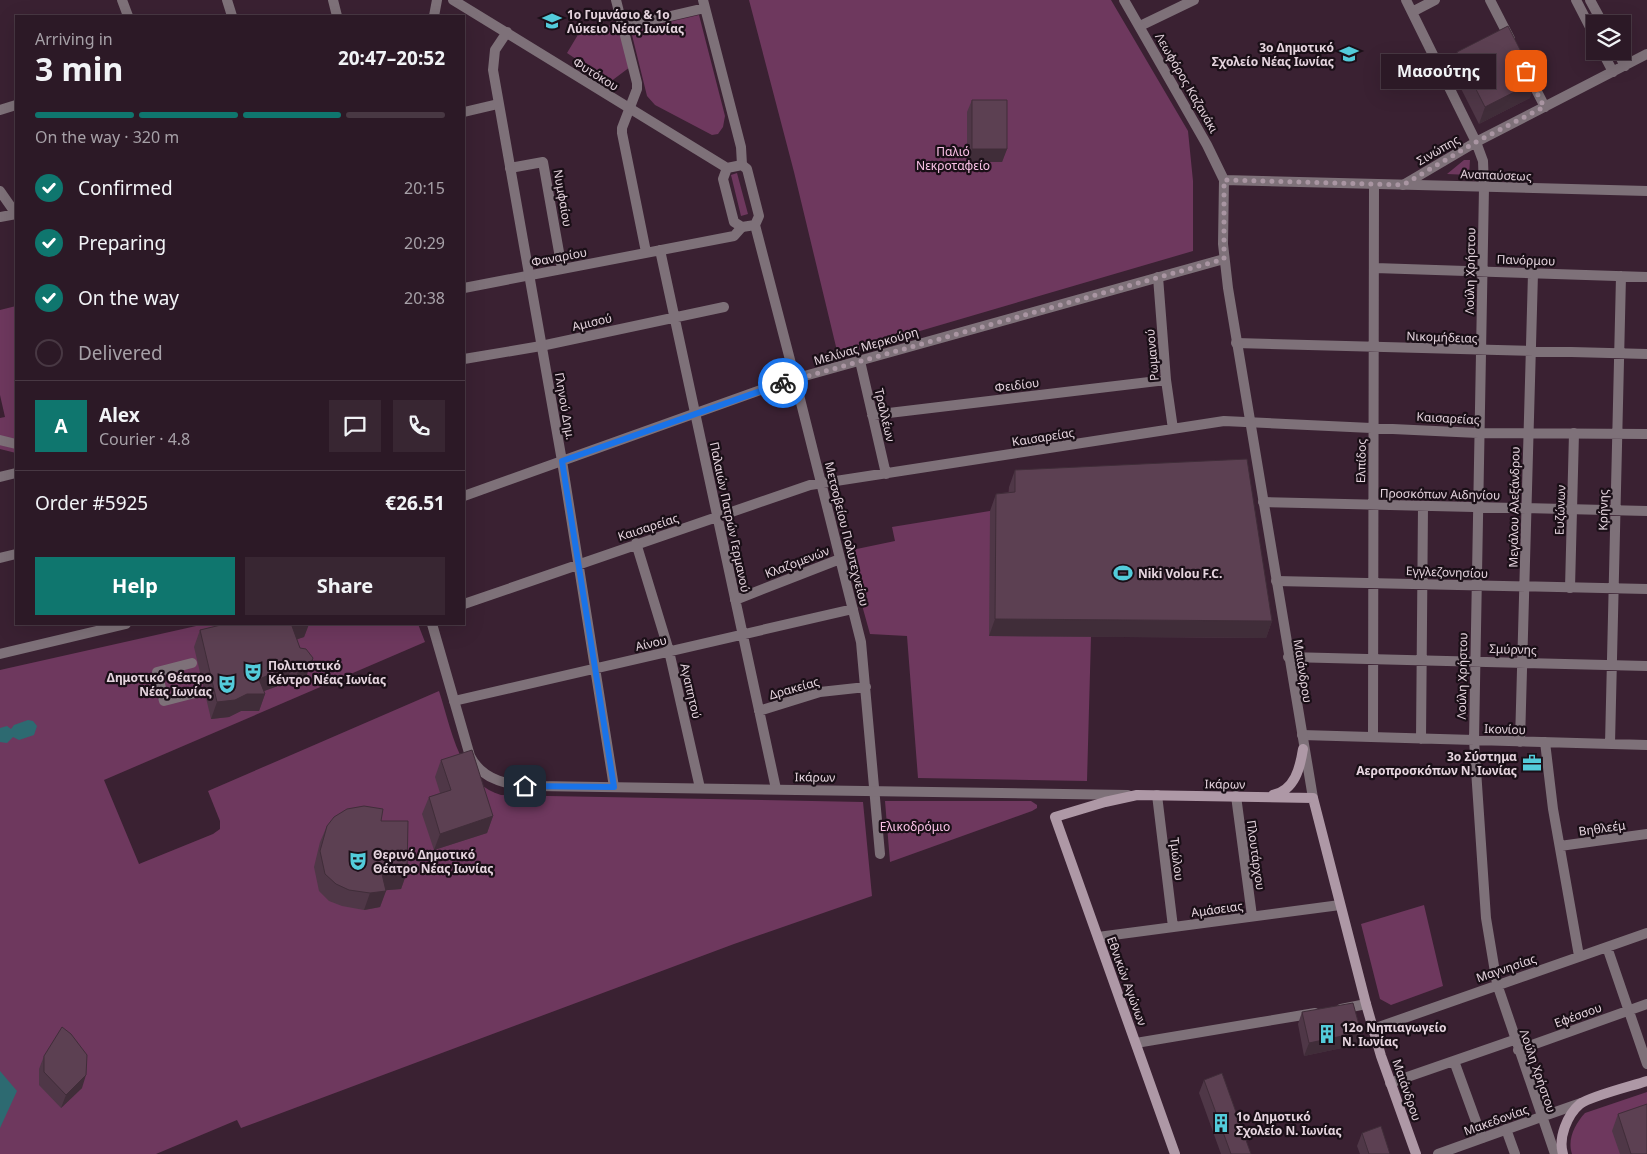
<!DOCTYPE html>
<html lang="en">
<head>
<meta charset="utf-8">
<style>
	:root { --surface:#2c1926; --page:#382632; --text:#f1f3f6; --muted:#a6a0a7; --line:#483843; --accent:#0f766e }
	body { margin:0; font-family:"Noto Sans",sans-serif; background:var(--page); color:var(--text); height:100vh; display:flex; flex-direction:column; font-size:19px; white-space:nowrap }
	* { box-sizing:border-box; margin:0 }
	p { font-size:16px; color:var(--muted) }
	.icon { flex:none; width:28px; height:28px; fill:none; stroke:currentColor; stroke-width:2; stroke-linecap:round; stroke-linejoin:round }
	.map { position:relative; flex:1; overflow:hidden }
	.drawer { position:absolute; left:15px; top:15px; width:450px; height:610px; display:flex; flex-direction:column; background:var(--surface); border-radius:0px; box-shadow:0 5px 20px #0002,0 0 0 1px var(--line) }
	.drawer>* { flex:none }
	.buttons { position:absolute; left:1586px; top:15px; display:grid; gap:10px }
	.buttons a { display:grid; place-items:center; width:45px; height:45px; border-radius:0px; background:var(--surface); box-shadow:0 5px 20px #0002,0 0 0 1px var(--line); font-size:25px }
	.pin { position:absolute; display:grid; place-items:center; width:42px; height:42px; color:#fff; margin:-21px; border-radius:10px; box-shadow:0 2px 8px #0006 }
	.courier { position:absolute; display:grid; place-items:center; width:50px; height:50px; margin:-25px; border:4px solid #1a73e8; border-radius:50%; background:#fff; color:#222; box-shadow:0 1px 6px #0007 }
	.bubble { position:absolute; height:35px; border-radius:0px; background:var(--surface); box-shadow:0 5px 20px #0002,0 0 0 1px var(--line); font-size:16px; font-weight:700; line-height:35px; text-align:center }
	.overview em { font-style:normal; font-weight:700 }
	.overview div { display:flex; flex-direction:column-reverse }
	.overview { display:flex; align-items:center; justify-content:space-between; height:85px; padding:0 20px }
	h1 { font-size:32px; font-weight:700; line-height:38px }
	.bar { display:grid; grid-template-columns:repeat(4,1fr); gap:8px 5px; align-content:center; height:60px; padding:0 20px }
	.bar i { height:6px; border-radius:4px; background:var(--line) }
	.bar .current { background:var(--accent) }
	.bar p { grid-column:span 4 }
	.line { display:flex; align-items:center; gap:12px; padding:0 20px; border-top:1px solid var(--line) }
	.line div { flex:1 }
	.round { display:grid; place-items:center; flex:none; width:52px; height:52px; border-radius:0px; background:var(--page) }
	ol { padding:0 20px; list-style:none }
	li { display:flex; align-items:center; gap:15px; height:55px }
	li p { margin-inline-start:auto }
	li .icon { padding:5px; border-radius:50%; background:var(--accent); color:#fff; stroke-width:4 }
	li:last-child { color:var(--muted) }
	li i { width:28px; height:28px; border:2px solid var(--line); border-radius:50% }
	.action { display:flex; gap:10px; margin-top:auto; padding:10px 20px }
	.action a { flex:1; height:58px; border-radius:0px; background:var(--accent); color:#fff; font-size:20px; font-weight:700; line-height:58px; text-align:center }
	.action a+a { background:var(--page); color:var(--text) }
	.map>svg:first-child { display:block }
	.green { fill:#6e385e }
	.water { fill:#2d6a71 }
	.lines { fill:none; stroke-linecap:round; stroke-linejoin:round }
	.pedestrian { stroke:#7e7179; stroke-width:10 }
	.minor { stroke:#7e7179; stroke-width:10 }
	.tertiary { stroke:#7e7179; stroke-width:10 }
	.secondary { stroke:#ae98a6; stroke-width:10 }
	.wall { fill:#4f3747 }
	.shaded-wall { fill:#402d39 }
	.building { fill:#5c4052; stroke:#402d39 }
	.done { stroke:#a995a2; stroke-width:5; stroke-dasharray:0 9 }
	.route { stroke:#1a73e8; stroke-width:6 }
	.labels { text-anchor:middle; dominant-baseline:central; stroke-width:4.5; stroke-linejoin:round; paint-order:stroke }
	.poi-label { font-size:12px; font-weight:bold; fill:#e5d4de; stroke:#1a0f17; text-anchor:start }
	.street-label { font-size:12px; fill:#e5d4de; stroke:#1a0f17 }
	.park-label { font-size:12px; fill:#fac1e6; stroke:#1a0f17 }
</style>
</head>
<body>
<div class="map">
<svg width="1647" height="1154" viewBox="0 0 1647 1154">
	<rect width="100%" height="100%" fill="#3a2132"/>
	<!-- green -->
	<path class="green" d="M749,0H1111L1188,131L1193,181V251L838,355L794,172Z
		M699,15L725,116L723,127L718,134L712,135L655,105L647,96L631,31Z
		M620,23L630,67L610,82L567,53L579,33Z
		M1464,160H1470L1469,175L1447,174Z
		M737,173L748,214L741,216L731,175Z
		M16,306V453L0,449V418L5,417L0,395V310Z
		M1241,476L1266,638L1091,636L1087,781L918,778L907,636L870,634L847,551L895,541L892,527L1008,508L1009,487Z
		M205,624H418L425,642L104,780L139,864L213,834L220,829V821L208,791L439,691C451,727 459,783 501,795L863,802L872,896L734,944L241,1128L237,1120L156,1154H0V670Z
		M885,801H1031L1037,805V808L1032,811L890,862Z
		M1424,905L1443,986L1391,1005L1380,999L1361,924Z
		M1647,1092V1154H1572C1567,1139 1575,1124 1585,1113Z"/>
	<!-- water -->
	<path class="water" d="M28,720L33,721L37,726L34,735L19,740L13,737L7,743L0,742V728L7,726L11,729L14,725Z
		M0,1071L17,1091L0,1128Z"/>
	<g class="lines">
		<!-- pedestrian -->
		<path class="pedestrian" d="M0,440L16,444
			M1570,588L1574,433
			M192,663L157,672L164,701L199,692
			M1506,1129L1515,1154
			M1438,1154L1541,1117"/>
		<!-- minor -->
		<path class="minor" d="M122,0L128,16
			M333,0L337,16
			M616,0L637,83V89L622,128V133L646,252
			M703,0L741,147L742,165
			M1406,0L1476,142L1483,161L1484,187L1474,740L1486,918L1497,984L1555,1154
			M1490,0L1510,39
			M1576,0L1595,37
			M1590,0L1603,24
			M1412,12L1435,0
			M434,16L437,0
			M1140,26L1194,0
			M623,27L705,8
			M1602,51L1613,72
			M1617,51L1625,66
			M1529,76L1545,107
			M0,110L16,105
			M464,112L498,104
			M510,168L543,162L562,269
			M1403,185L1476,142L1647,54
			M0,191L16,214
			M0,217L16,214
			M660,250L776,789
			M1375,268L1647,277
			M1158,277L1166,380L1173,429
			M464,288L734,236L742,227
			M1236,343L1647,354
			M464,359L541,346L724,307
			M860,361L886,474
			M795,379L861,642L880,854
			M872,415L1166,380
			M562,461L614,787
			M0,477L16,473
			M1263,502L1647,511
			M636,543L669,651L700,788
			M0,558L16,554
			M1276,581L1647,589
			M735,600L840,559
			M464,604L810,485L1224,421L1478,433L1647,434
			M1288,657L1647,666
			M454,701L853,609
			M759,711L820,692L866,687
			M1302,735L1647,745
			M1373,737L1374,184
			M1421,739L1423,506
			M1520,742L1533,273
			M1545,742L1553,809L1579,956
			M1610,744L1621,276
			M1157,795L1173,927
			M1236,796L1252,916
			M1560,846L1647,834
			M1098,937L1340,905
			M1607,947L1647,1064
			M1341,1009L1366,1004
			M1373,1029L1647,933
			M1136,1043L1315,1013
			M1518,1050L1647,1004
			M1454,1061L1482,1138
			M1390,1083L1514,1040
			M1541,1117L1581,1103"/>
		<!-- tertiary -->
		<path class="tertiary" d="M227,0L232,16
			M453,0L727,168
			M1124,0L1207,145L1224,180L1223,244L1228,288L1313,798
			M507,32L495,50L493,70L562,461
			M742,165L747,169L759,216L755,225L742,227L734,222L723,179L727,168Z
			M1224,180L1647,191
			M755,225L795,379
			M464,496L783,382L1224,259
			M432,624L470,756C483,782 510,785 536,786L1128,795
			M0,654L126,624"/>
		<!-- secondary -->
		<path class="secondary" d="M1273,795C1295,790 1300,768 1303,749
			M1175,1154L1055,817L1105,802L1137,795L1313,798L1366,1004L1381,1056L1416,1154
			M1563,1154C1558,1138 1567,1115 1580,1104C1591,1096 1632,1086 1647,1081"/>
	</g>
	<!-- wall -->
	<path class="wall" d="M1457,52L1530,98L1479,124L1451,69Z
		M972,100L1007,149L1002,162H967V112Z
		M1015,470L1272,621L1266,638L989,636L990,511L996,494L1009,492V487Z
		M220,624H309L304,637L297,639L303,686L292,687L286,683L264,691L265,694L259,711H241L229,717L211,719L194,647L200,630L220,625Z
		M441,760L493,816L487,833L434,850L422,814L429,797L440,793L435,777Z
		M381,821L407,872L401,889L386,890L380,907L364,910L342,906L329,901L319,891L314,867L320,842L327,826Z
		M1302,1012L1356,1045L1304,1056L1298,1024Z
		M44,1056L82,1088L61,1108L39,1085V1069Z
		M1204,1080L1251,1154H1221L1199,1093Z
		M1618,1114L1647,1154H1620L1612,1131Z
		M1362,1133L1390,1154H1360L1357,1146Z"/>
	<!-- shaded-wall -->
	<path class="shaded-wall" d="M1536,81L1530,98L1479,124L1485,107Z
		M972,149H1007L1002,162H967Z
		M995,619L1272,621L1266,638L989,636Z
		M299,624H309L304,637L286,643L292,626Z
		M292,666L286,683L256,694H265L259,711H241L229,717L211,719L217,702L259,679Z
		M309,669L303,686L292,687L298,671Z
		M493,816L487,833L434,850L440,834Z
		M407,872L401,889L376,891L382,874Z
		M386,891L380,907L364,910L370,893Z
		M1361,1032L1356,1045L1304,1056L1309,1043Z
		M86,1075L82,1088L61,1108L66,1095Z"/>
	<!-- building -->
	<path class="building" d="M1508,26L1536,81L1485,107L1457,52Z
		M972,100H1007V149H972Z
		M1247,459L1272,621L995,619L996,494L1015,492V470Z
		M225,624H299L292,626L300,648L306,649L313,658L309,669L298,671L292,666L259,679L265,694H247L235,700L217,702L200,630Z
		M472,750L493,816L440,834L429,797L451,790L441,760Z
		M364,806L383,809L381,821H408L407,872L382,874L386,891L370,893L349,890L336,884L325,874L320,851L327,826L334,817L347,809Z
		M1353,1003L1361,1032L1309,1043L1302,1012Z
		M62,1027L71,1034L87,1055L86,1075L66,1095L44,1072V1056Z
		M1222,1073L1251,1154H1231L1204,1080Z
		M1647,1104V1154H1631L1618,1114Z
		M1381,1126L1390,1154H1369L1362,1133Z"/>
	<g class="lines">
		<!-- done -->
		<path class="done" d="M783,383L1224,259V180L1403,185L1476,142L1544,107L1526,71"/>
		<!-- route -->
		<path class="route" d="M525,786L614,787L562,461L783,383"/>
	</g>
	<!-- icons -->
	<defs>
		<g id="school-bare" transform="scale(1.5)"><path d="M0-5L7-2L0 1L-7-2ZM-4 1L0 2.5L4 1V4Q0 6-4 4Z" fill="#53cbda" stroke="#1a0f17" stroke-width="2.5" paint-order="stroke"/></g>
		<g id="stadium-bare" transform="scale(1.5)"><path d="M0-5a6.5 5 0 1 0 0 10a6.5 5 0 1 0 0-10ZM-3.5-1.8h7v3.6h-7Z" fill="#53cbda" stroke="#1a0f17" stroke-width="2.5" paint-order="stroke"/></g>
		<g id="theatre-bare" transform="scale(1.5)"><path d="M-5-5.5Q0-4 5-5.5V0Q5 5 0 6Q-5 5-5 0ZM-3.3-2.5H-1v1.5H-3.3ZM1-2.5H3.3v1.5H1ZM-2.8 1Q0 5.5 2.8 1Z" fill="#53cbda" stroke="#1a0f17" stroke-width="2.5" paint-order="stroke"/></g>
		<g id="office-bare" transform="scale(1.5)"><path d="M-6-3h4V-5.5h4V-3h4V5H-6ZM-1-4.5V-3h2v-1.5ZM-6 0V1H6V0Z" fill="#53cbda" stroke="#1a0f17" stroke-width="2.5" paint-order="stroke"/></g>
		<g id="building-bare" transform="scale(1.5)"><path d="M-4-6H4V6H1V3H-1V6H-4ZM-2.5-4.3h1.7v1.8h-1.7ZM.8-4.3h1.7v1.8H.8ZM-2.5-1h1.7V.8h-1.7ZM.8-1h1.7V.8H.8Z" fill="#53cbda" stroke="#1a0f17" stroke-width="2.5" paint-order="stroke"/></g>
	</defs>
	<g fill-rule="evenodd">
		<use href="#school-bare" x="552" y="21"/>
		<use href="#school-bare" x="1349" y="54"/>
		<use href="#stadium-bare" x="1123" y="573"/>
		<use href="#theatre-bare" x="253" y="672"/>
		<use href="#theatre-bare" x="227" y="684"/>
		<use href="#office-bare" x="1532" y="763"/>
		<use href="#theatre-bare" x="358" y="861"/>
		<use href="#building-bare" x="1327" y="1034"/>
		<use href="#building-bare" x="1221" y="1123"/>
	</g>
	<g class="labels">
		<!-- poi labels -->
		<g class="poi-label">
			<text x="567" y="14">1ο Γυμνάσιο &amp; 1ο<tspan x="567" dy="14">Λύκειο Νέας Ιωνίας</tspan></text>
			<text x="1334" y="47" text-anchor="end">3ο Δημοτικό<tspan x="1334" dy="14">Σχολείο Νέας Ιωνίας</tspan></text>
			<text x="1138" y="573">Niki Volou F.C.</text>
			<text x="268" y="665">Πολιτιστικό<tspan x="268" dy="14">Κέντρο Νέας Ιωνίας</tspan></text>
			<text x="212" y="677" text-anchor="end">Δημοτικό Θέατρο<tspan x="212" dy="14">Νέας Ιωνίας</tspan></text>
			<text x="1517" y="756" text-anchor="end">3ο Σύστημα<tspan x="1517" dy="14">Αεροπροσκόπων Ν. Ιωνίας</tspan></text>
			<text x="373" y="854">Θερινό Δημοτικό<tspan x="373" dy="14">Θέατρο Νέας Ιωνίας</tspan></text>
			<text x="1342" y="1027">12ο Νηπιαγωγείο<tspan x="1342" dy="14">Ν. Ιωνίας</tspan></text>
			<text x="1236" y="1116">1ο Δημοτικό<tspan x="1236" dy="14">Σχολείο Ν. Ιωνίας</tspan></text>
		</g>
		<!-- street labels -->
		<g class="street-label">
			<text transform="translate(596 74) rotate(32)">Φυτόκου</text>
			<text transform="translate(1187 83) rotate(60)">Λεωφόρος Καζανάκι</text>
			<text transform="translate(1438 150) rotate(-30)">Σινώπης</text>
			<text transform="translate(1496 175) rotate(2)">Αναπαύσεως</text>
			<text transform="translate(563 198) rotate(80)">Νυμφαίου</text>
			<text transform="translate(559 257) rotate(-11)">Φαναρίου</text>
			<text transform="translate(1526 260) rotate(2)">Πανόρμου</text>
			<text transform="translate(1470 271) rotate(-89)">Λούλη Χρήστου</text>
			<text transform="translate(592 322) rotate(-13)">Αμισού</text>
			<text transform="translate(1442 337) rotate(2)">Νικομήδειας</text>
			<text transform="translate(866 346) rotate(-16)">Μελίνας Μερκούρη</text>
			<text transform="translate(1152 355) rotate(-95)">Ρωμανού</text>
			<text transform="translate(1017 385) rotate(-7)">Φειδίου</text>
			<text transform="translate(565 406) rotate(80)">Γληνού Δημ.</text>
			<text transform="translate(885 415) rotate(77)">Τραλλέων</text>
			<text transform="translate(1448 418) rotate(3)">Καισαρείας</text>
			<text transform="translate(1043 437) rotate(-9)">Καισαρείας</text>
			<text transform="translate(1361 461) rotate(-89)">Ελπίδος</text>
			<text transform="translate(1440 494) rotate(1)">Προσκόπων Αιδηνίου</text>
			<text transform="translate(1514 507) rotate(-89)">Μεγάλου Αλεξάνδρου</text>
			<text transform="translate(1560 510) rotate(-88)">Ευζώνων</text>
			<text transform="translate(1603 510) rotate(-89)">Κρήνης</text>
			<text transform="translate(730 517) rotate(78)">Παλαιών Πατρών Γερμανού</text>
			<text transform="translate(648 527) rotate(-18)">Καισαρείας</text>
			<text transform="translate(847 534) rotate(76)">Μετσοβείου Πολυτεχνείου</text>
			<text transform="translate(797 562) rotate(-21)">Κλαζομενών</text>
			<text transform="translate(1447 572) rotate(2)">Εγγλεζονησίου</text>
			<text transform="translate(651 643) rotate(-13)">Αίνου</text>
			<text transform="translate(1513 649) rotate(2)">Σμύρνης</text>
			<text transform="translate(1303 671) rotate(81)">Μαιάνδρου</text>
			<text transform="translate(1462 676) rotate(-89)">Λούλη Χρήστου</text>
			<text transform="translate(794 688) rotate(-16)">Δρακείας</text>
			<text transform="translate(691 691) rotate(77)">Αγαπητού</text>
			<text transform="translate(1505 729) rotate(2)">Ικονίου</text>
			<text transform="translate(815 777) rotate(1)">Ικάρων</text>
			<text transform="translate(1225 784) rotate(1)">Ικάρων</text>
			<text transform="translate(1602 828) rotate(-8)">Βηθλεέμ</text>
			<text transform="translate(1256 855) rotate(82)">Πλουτάρχου</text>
			<text transform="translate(1177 859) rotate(83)">Τμώλου</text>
			<text transform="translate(1217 909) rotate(-8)">Αμάσειας</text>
			<text transform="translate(1506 968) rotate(-19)">Μαγνησίας</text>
			<text transform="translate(1127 981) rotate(70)">Εθνικών Αγώνων</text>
			<text transform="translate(1578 1015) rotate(-20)">Εφέσσου</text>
			<text transform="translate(1538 1071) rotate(71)">Λούλη Χρήστου</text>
			<text transform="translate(1407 1090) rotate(71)">Μαιάνδρου</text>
			<text transform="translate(1496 1120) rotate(-20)">Μακεδονίας</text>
		</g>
		<!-- park labels -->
		<g class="park-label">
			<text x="953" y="151">Παλιό<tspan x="953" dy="14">Νεκροταφείο</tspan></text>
			<text x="915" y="826">Ελικοδρόμιο</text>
		</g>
	</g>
</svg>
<div class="buttons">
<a><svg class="icon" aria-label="layers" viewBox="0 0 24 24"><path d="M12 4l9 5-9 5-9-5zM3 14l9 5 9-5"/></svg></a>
</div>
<div class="pin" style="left:1526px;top:71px;background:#ea580c"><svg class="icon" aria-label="bag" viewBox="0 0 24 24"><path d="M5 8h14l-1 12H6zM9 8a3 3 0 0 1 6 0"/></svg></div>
<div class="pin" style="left:525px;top:786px;background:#1f2937"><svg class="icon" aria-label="home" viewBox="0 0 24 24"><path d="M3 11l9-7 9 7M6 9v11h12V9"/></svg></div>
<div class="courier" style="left:783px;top:383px"><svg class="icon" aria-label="bike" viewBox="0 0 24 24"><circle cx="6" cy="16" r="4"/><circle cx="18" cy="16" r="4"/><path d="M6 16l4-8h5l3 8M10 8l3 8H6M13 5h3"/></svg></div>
<div class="bubble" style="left:1381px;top:54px;width:115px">Μασούτης</div>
<section class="drawer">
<div class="overview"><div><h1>3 min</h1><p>Arriving in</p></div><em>20:47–20:52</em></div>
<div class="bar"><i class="current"></i><i class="current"></i><i class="current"></i><i></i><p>On the way · 320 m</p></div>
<ol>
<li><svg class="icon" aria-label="check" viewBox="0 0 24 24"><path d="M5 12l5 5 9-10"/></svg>Confirmed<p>20:15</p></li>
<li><svg class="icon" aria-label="check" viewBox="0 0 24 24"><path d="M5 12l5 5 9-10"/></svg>Preparing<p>20:29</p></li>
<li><svg class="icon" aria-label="check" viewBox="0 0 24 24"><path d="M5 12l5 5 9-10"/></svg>On the way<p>20:38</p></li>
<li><i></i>Delivered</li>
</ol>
<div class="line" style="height:90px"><b class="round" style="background:var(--accent);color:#fff">A</b><div><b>Alex</b><p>Courier · 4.8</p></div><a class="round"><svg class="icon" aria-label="chat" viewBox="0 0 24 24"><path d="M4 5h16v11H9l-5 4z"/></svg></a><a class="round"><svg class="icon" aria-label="phone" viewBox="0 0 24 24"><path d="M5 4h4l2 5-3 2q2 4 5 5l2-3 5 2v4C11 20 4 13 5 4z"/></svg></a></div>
<div class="line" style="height:65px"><div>Order #5925</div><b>€26.51</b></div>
<div class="action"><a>Help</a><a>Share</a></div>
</section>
</div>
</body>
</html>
